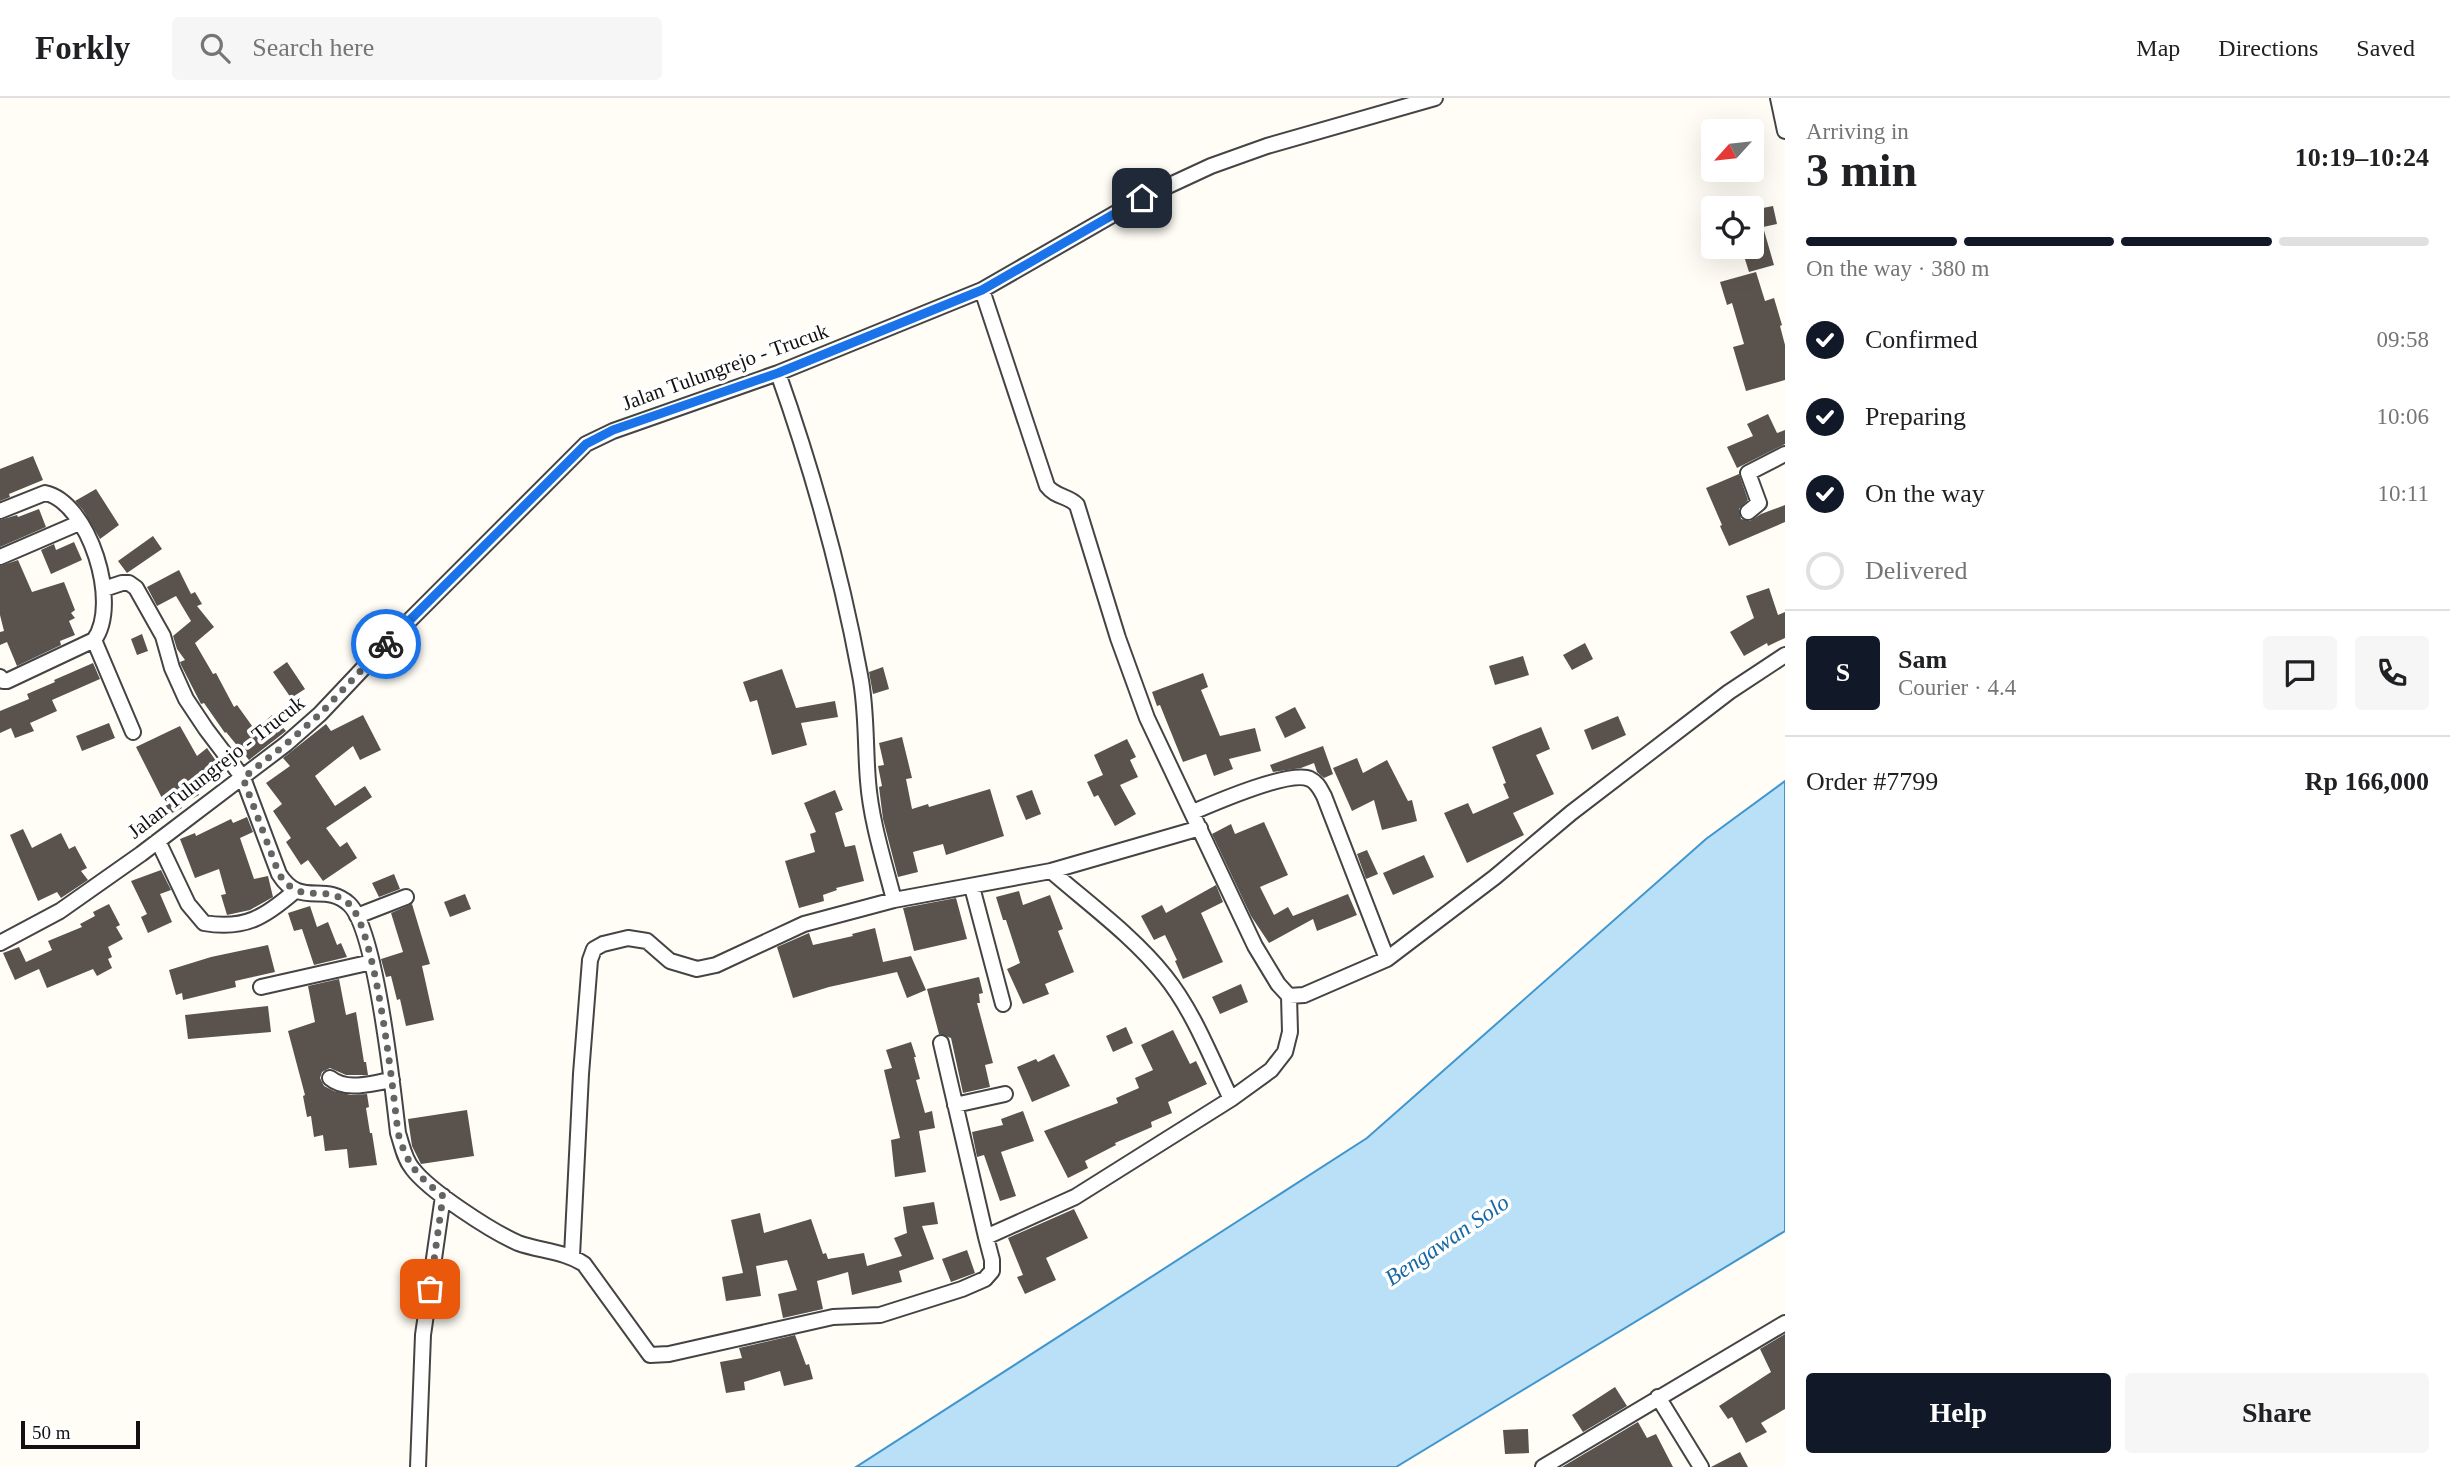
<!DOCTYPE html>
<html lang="en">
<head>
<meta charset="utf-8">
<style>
	:root { --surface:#fff; --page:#f6f6f6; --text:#202124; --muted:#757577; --line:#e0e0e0; --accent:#111827 }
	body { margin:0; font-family:Georgia,serif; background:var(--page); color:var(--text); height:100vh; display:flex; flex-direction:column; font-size:26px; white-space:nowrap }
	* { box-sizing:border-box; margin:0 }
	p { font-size:23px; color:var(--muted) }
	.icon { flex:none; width:38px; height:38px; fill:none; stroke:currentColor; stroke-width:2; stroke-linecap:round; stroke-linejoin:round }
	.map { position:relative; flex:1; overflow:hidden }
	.panel { display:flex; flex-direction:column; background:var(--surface); width:665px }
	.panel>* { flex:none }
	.needle { width:46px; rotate:243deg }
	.controls { position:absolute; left:1701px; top:21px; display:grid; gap:14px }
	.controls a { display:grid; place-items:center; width:63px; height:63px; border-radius:7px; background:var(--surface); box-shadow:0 7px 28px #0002; font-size:35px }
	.scale { position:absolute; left:21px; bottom:18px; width:119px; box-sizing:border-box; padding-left:7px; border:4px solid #111; border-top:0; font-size:19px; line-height:24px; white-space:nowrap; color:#111; -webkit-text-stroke:5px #fff; paint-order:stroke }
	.pin { position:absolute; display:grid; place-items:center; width:60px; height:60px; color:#fff; margin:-30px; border-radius:14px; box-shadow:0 4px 10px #0006 }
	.courier { position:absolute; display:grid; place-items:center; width:70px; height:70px; margin:-35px; border:5px solid #1a73e8; border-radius:50%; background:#fff; color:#222; box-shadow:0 2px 9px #0007 }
	.head em { font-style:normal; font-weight:600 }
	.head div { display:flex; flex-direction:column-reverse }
	.head { display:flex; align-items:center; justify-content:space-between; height:119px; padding:0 21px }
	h1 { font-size:46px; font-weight:600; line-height:52px }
	.bar { display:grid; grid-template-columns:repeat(4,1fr); gap:10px 7px; align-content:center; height:84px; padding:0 21px }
	.bar i { height:9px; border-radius:5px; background:var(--line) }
	.bar .selected { background:var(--accent) }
	.bar p { grid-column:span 4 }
	.line { display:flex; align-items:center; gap:18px; padding:0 21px; border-top:2px solid var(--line) }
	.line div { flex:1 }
	.round { display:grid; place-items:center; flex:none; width:74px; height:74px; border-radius:7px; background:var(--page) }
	ol { padding:0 21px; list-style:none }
	li { display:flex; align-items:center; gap:21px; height:77px }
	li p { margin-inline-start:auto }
	li .icon { padding:7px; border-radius:50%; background:var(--accent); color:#fff; stroke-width:4 }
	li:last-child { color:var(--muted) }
	li i { width:38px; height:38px; border:4px solid var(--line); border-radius:50% }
	.button { display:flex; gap:14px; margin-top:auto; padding:14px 21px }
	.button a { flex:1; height:80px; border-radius:7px; background:var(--accent); color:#fff; font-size:28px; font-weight:600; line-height:80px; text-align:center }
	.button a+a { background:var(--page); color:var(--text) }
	header { display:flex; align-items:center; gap:42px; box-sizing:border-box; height:98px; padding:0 35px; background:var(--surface); border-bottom:2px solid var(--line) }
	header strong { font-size:33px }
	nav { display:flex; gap:38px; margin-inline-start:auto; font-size:24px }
	.search { width:490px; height:63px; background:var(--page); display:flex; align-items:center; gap:18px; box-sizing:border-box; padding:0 24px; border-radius:7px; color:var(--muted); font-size:26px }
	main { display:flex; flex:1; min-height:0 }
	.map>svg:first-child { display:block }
	.water { fill:#b9e0f7; stroke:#3f96cf; stroke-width:2 }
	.building { fill:#5a524d }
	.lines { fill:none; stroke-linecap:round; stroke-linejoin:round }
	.street-casing { stroke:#444; stroke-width:18 }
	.street { stroke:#fff; stroke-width:14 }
	.done { stroke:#646461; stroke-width:7; stroke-dasharray:0 12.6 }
	.route { stroke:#1a73e8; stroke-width:9 }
	.labels { text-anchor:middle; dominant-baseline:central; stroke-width:7; stroke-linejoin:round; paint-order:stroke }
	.street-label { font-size:21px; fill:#111; stroke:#fff }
	.water-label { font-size:23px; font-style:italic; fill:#1768a6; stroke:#fff }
</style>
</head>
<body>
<header>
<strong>Forkly</strong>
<div class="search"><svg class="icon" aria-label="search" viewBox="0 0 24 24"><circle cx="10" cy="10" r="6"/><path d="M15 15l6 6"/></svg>Search here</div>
<nav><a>Map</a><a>Directions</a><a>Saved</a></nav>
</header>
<main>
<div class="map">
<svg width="1785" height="1369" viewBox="0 0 1785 1369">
	<rect width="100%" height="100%" fill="#fffdf5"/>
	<!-- water -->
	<path class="water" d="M1785,683V1133L1396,1369H856L1367,1040L1706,741Z"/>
	<!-- building -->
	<path class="building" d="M1752,102H1755L1758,111L1773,108L1777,126L1763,129L1774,167L1749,174L1744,158L1752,156Z
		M1756,174L1765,203L1774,200L1782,227L1780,228L1785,247V282L1746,293L1733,249L1744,246L1732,205L1727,207L1720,184Z
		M1768,316L1777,335L1785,332V346L1737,370L1727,349L1753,338L1747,326Z
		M33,358L43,382L9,396L10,399L0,403V371Z
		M1739,376L1748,402L1739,411L1741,421L1750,423L1761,416L1785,407V424L1729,448L1720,428L1722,427L1706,390Z
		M96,391L119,427L100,441L83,412L75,403Z
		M39,411L46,429L0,449V422L17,417L18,419Z
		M153,438L162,451L127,475L118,463Z
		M74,444L82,462L51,476L41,452L54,446L56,452Z
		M18,462L32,494L64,484L75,512L71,515L75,520L69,523L75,537L60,543L61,547L17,568L7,544L0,547V534L4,533L0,517V468Z
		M179,472L191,496L195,494L202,506L197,508L214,529L195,545L213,576L216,575L234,609L237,607L255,632L272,617L286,633L249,662L226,634L225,635L204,605L201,606L181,567L180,564L185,562L177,551L173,538L191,523L176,498L157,508L147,489Z
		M1769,490L1778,517L1785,514V540L1768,548L1767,545L1744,558L1730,534L1754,520L1746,498Z
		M142,536L148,553L137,557L131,541Z
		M1585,545L1593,561L1572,572L1563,557Z
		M1523,558L1529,577L1495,587L1489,568Z
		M287,564L305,591L291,600L273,574Z
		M93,565L100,581L52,602L57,613L30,625L34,633L15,640L11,630L0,635V613L29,601L27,596L55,584L54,582Z
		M883,569L889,591L873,596L869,574Z
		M782,571L796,610L835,603L838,619L801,625L807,647L772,657L757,602L750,604L743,584Z
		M1203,575L1208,589L1201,592L1220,638L1255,630L1261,653L1229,661L1233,671L1214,678L1206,656L1183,664L1160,607L1157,608L1152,594Z
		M1295,609L1306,630L1285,640L1275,619Z
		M363,617L381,652L360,662L353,648L315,678L335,708L365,688L372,699L326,730L340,749L347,744L357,760L323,783L308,762L301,767L286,744L291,740L273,713L282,706L266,685L290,668L283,660L326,626L331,633Z
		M1618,618L1626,637L1592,652L1584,632Z
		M109,625L115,640L82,653L76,638Z
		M180,628L197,658L207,650L223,673L197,692L199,697L181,707L182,710L170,716L136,649Z
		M1541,629L1550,651L1536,657L1554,696L1513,715L1524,737L1467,765L1444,715L1468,705L1473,716L1509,700L1503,686L1506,685L1492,649Z
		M902,639L912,680L906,681L912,711L928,706L929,709L990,691L1004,738L946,757L943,746L913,754L918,774L898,779L883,721L879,689L882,688L878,668L884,667L879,645Z
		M1127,641L1136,659L1130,662L1138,679L1120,687L1136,716L1115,728L1098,697L1094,699L1087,684L1103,677L1094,657Z
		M1323,648L1333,676L1324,680L1317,674L1314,665L1301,670L1273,674L1270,667Z
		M1357,660L1363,675L1387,662L1408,703L1412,702L1417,723L1382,732L1374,702L1352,713L1333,670Z
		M835,692L843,712L835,715L845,749L855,747L864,783L836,790L837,792L823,797L824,803L799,810L785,763L815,754L810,736L816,734L804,705Z
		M1032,692L1041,716L1026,722L1016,698Z
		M247,719L253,734L240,740L254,781L268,778L273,799L250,812L227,817L221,797L226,796L219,771L195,780L180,741L195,735L196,738L231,721L233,725Z
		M1264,724L1288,777L1260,789L1274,817L1288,809L1293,818L1348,796L1357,817L1317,833L1313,821L1269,845L1251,818L1212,736L1231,726L1235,736Z
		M23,731L32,750L61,735L69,751L75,748L87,770L81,773L88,782L61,800L57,794L38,803L10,737Z
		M1367,752L1378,776L1366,781L1357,756Z
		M1424,757L1434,779L1393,797L1383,775Z
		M161,772L171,792L160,796L172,824L148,835L141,819L147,816L131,783Z
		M394,776L400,791L379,799L372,785Z
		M1216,787L1223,804L1201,815L1223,864L1183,881L1175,863L1177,862L1165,837L1154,842L1141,818L1162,807L1166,815Z
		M1019,793L1023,807L1050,797L1063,831L1058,833L1074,874L1045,886L1049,896L1023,906L1007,871L1020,865L1006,822H1003L996,799Z
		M465,796L471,811L450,819L444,804Z
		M956,800L967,841L914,853L903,810Z
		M109,806L120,827L116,829L123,841L108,849L112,859L108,861L112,870L97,878L93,871L47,890L39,871L15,882L3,855L19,849L26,864L52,852L48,843L82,829L80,826L95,818L93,814Z
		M412,806L430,866L422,868L434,922L406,928L400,901L397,902L391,878L386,879L381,861L403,854L391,815Z
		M310,808L317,829L328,824L337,847L341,845L347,859L314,867L302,831L294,833L288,815Z
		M875,830L883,864L911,858L926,892L907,900L897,874L829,889L793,900L777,849L809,835L813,847L853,838L852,836Z
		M268,847L275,874L235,883L236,889L183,902L182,895L176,897L169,872L211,859Z
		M979,879L983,895L979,896L980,905H977L993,965L985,967L990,989L963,995L951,940L939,936L927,891Z
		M339,881L346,917L356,914L364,964H366L368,977H346L330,970L322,974L320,980L324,988L334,993L351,997L367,996L369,1009L366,1010L370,1035H372L377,1067L349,1070L347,1051L325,1053L323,1037L314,1039L311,1018L307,1019L303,998L305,997L288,933L315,924L308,888Z
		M1241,886L1248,904L1220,916L1212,899Z
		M268,908L271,934L188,941L185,917Z
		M1126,929L1133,945L1113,954L1106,938Z
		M1173,932L1190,966L1196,963L1207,986L1168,1004L1172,1015L1151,1024L1152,1029L1115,1045L1116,1047L1085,1063L1088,1070L1068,1080L1044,1033L1118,1005L1116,1000L1139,990L1135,980L1153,972L1141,947Z
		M911,944L916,959H914L920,981L916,982L925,1015L932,1013L935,1030L919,1033L926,1074L895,1079L891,1042L900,1040L884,972L892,970L886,952Z
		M1054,956L1070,988L1032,1004L1017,969L1036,961L1038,964Z
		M467,1012L474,1058L421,1066L412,1048L408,1021Z
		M1023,1013L1034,1043L1001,1054L1016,1098L1000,1103L984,1057L977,1059L972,1034L1003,1027L1001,1021Z
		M934,1104L938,1126L922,1128L934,1161L899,1173L902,1184L852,1197L848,1174L817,1183L823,1211L783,1220L778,1196L797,1192L787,1162L756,1168L761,1198L726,1203L722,1179L743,1175L731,1122L760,1115L764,1135L811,1121L823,1156L826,1155L828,1161L864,1155L867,1168L902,1158L894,1140L907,1135L903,1109Z
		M1074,1111L1088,1140L1046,1160L1056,1182L1025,1196L1017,1179L1023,1177L1008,1140Z
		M967,1152L975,1175L951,1184L942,1161Z
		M1785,1236V1311L1761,1325L1767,1334L1746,1345L1732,1319L1728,1321L1719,1308L1771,1274L1760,1251Z
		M795,1237L806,1267L809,1266L813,1281L784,1288L780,1273L744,1284L745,1292L726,1295L720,1264L742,1260L739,1250Z
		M1615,1289L1627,1308L1583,1334L1572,1317Z
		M1638,1324L1647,1340L1656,1336L1673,1369H1562Z
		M1528,1331L1529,1355L1505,1356L1503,1332Z
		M1740,1354L1748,1369H1711Z"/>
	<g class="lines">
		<!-- street casing -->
		<g class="street-casing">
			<path id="street" d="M1778,0L1785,33
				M982,192L1047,388C1055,399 1069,398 1077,407L1118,540L1147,620L1255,848L1278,886L1289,898L1304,897L1387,861L1495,779L1571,715L1729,594L1785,557
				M778,275C813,374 841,474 860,577C867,612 865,648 868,683C871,723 884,763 894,802
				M0,413L45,395C89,404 121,506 94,542
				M1748,414L1759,405L1748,375L1785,356
				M0,459L79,425
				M104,491L122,485H129L136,490L163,538L172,570L186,601L206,631L243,680L279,776C301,811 324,783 349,806C376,831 393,992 398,1035C402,1047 404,1060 412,1070C429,1093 491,1133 518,1145C540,1153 564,1153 584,1166L650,1257L669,1256L833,1219L880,1217L962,1191L985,1181L992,1173V1162L986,1139L1075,1099L1231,1001L1271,972L1285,954L1290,934L1289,898
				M0,579L3,583H7L94,542L133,634
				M1193,714C1214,705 1290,672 1310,681C1318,685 1320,691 1324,698L1387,861
				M158,743L188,806L204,825C245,832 265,819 295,793
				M1051,773C1090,807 1133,838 1165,878C1194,914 1211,960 1231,1001
				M972,789L1003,906
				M357,818L406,799
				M0,845L60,813L141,756L286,646L320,616L389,543L586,346L613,333L778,275L982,192L1142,100L1211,68L1267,48L1435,0
				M261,889L372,864
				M941,945L986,1139
				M330,980C347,994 371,985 392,982
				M955,1007L1005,996
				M572,1158L581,976L590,862L594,851L603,846L628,840L647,843L670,863L697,871L716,867L804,826L894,802L1051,773L1200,730
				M1658,1299L1701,1369
				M418,1369L423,1237L443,1098
				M1543,1369L1785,1225"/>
		</g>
		<!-- street -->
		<use href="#street" class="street"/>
	</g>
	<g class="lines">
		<!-- done -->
		<path class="done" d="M386,546L320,616L286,646L243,680L279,776C301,810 324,783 349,806C376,831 393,992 398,1035C407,1067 418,1078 443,1098L430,1191"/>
		<!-- route -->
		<path class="route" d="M386,546L586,346L613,332L778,275L982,192L1142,100"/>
	</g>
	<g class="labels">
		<!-- street labels -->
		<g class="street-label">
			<text transform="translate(725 269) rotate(-20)">Jalan Tulungrejo - Trucuk</text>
			<text transform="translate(216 669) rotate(-38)">Jalan Tulungrejo - Trucuk</text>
		</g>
		<!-- water labels -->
		<g class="water-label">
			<text transform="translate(1447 1142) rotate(-34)">Bengawan Solo</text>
		</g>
	</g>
</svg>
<div class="controls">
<a><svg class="needle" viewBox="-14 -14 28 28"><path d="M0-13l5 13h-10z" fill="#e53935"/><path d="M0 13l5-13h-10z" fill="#757577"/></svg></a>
<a><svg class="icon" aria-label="locate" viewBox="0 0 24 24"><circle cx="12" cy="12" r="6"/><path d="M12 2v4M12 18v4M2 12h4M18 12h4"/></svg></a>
</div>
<div class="scale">50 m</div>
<div class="pin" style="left:430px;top:1191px;background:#ea580c"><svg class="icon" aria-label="bag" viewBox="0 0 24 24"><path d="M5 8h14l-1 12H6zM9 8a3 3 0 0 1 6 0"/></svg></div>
<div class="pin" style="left:1142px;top:100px;background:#1f2937"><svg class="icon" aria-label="home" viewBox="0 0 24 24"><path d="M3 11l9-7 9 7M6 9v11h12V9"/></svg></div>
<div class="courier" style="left:386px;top:546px"><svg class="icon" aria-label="bike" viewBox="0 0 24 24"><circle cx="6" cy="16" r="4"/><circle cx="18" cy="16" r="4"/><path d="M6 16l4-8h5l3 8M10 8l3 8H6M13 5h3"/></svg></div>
</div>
<section class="panel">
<div class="head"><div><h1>3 min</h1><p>Arriving in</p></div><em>10:19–10:24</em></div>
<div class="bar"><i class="selected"></i><i class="selected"></i><i class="selected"></i><i></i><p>On the way · 380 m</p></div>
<ol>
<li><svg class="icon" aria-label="check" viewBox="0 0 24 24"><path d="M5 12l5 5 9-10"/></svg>Confirmed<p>09:58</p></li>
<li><svg class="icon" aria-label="check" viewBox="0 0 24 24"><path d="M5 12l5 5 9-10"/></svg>Preparing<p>10:06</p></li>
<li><svg class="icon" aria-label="check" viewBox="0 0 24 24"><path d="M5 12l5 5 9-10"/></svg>On the way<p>10:11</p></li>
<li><i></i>Delivered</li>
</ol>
<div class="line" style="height:126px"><b class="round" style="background:var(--accent);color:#fff">S</b><div><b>Sam</b><p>Courier · 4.4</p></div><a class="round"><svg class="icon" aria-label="chat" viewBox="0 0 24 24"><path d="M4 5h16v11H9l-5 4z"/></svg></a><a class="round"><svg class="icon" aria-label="phone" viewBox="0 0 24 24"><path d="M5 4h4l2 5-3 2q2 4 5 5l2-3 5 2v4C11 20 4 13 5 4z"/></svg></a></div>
<div class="line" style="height:91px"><div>Order #7799</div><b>Rp 166,000</b></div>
<div class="button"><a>Help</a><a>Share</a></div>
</section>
</main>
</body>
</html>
